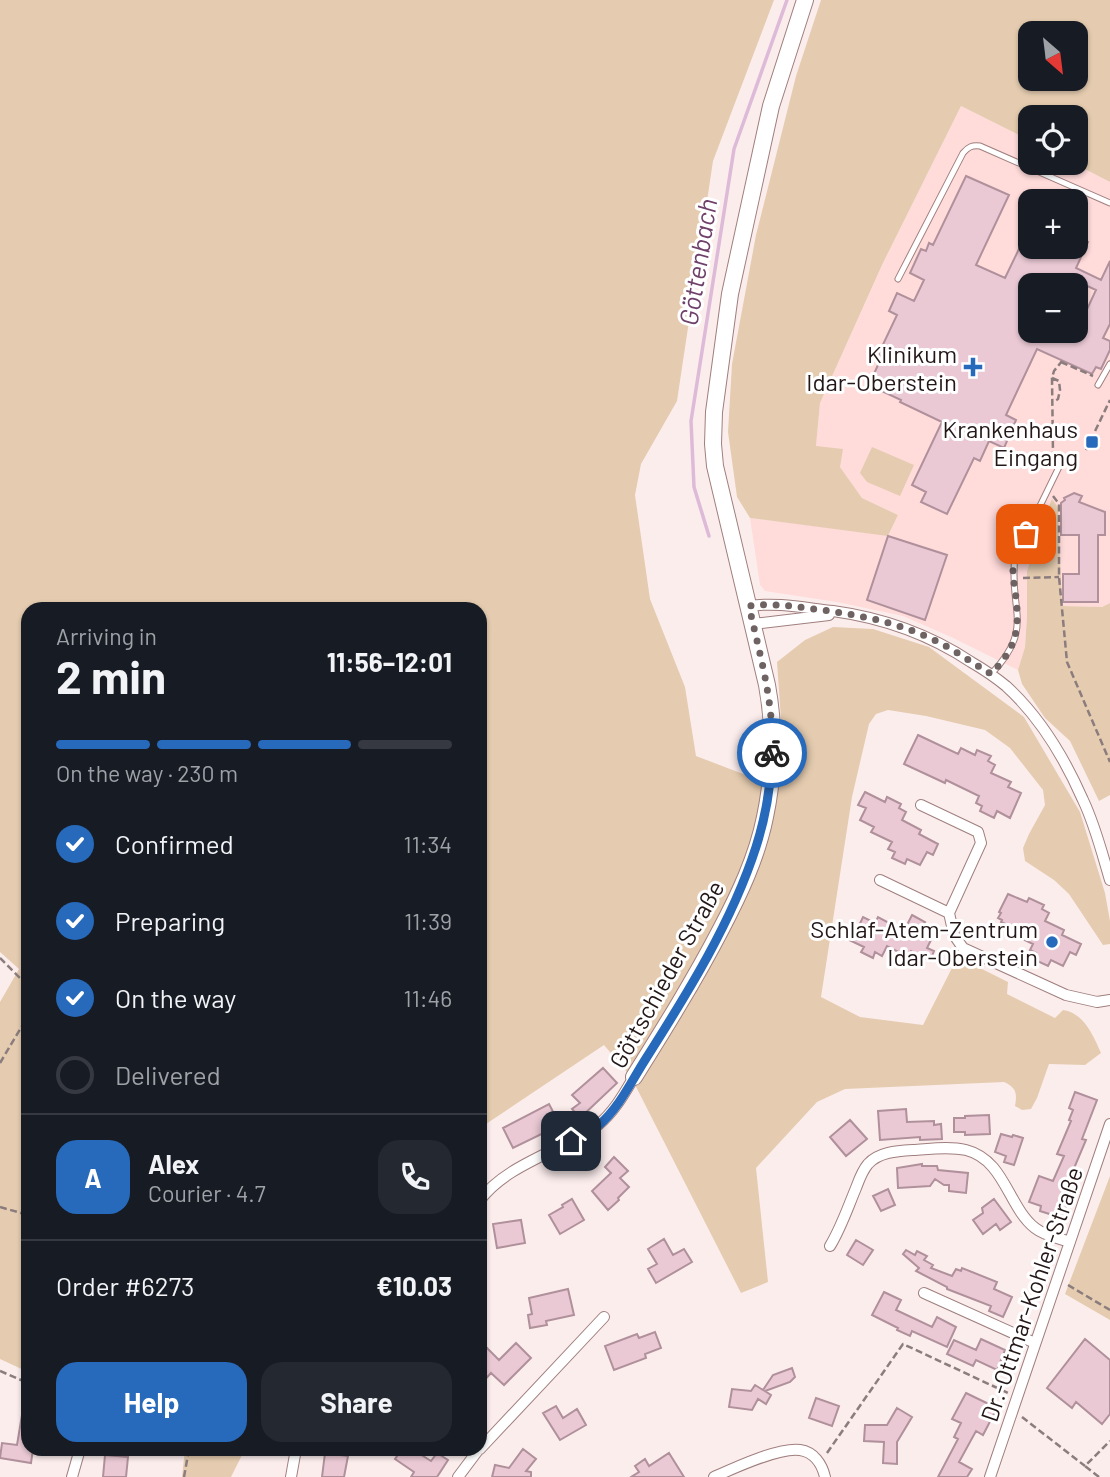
<!DOCTYPE html>
<html lang="en">
<head>
<meta charset="utf-8">
<style>
	:root { --surface:#171b24; --page:#242831; --text:#f1f3f6; --muted:#9ea1a6; --line:#363941; --accent:#2769ba }
	body { margin:0; font-family:Barlow,sans-serif; background:var(--page); color:var(--text); height:100vh; display:flex; flex-direction:column; font-size:26px; white-space:nowrap }
	* { box-sizing:border-box; margin:0 }
	p { font-size:23px; color:var(--muted) }
	.icon { flex:none; width:38px; height:38px; fill:none; stroke:currentColor; stroke-width:2; stroke-linecap:round; stroke-linejoin:round }
	.map { position:relative; flex:1; overflow:hidden }
	.drawer { position:absolute; left:21px; top:602px; width:466px; height:854px; display:flex; flex-direction:column; background:var(--surface); border-radius:21px; box-shadow:0 2px 5px #0004 }
	.drawer>* { flex:none }
	.needle { width:46px; rotate:152deg }
	.buttons { position:absolute; left:1018px; top:21px; display:grid; gap:14px }
	.buttons a { display:grid; place-items:center; width:70px; height:70px; border-radius:14px; background:var(--surface); box-shadow:0 2px 5px #0004; font-size:35px }
	.pin { position:absolute; display:grid; place-items:center; width:60px; height:60px; color:#fff; margin:-30px; border-radius:14px; box-shadow:0 4px 10px #0006 }
	.courier { position:absolute; display:grid; place-items:center; width:70px; height:70px; margin:-35px; border:5px solid #2769ba; border-radius:50%; background:#fff; color:#222; box-shadow:0 2px 9px #0007 }
	.headline em { font-style:normal; font-weight:700 }
	.headline div { display:flex; flex-direction:column-reverse }
	.headline { display:flex; align-items:center; justify-content:space-between; height:119px; padding:0 35px }
	h1 { font-size:46px; font-weight:700; line-height:52px }
	.bar { display:grid; grid-template-columns:repeat(4,1fr); gap:10px 7px; align-content:center; height:84px; padding:0 35px }
	.bar i { height:9px; border-radius:5px; background:var(--line) }
	.bar .on { background:var(--accent) }
	.bar p { grid-column:span 4 }
	.line { display:flex; align-items:center; gap:18px; padding:0 35px; border-top:2px solid var(--line) }
	.line div { flex:1 }
	.round { display:grid; place-items:center; flex:none; width:74px; height:74px; border-radius:21px; background:var(--page) }
	ol { padding:0 35px; list-style:none }
	li { display:flex; align-items:center; gap:21px; height:77px }
	li p { margin-inline-start:auto }
	li .icon { padding:7px; border-radius:50%; background:var(--accent); color:#fff; stroke-width:4 }
	li:last-child { color:var(--muted) }
	li i { width:38px; height:38px; border:4px solid var(--line); border-radius:50% }
	.action { display:flex; gap:14px; margin-top:auto; padding:14px 35px }
	.action a { flex:1; height:80px; border-radius:21px; background:var(--accent); color:#fff; font-size:28px; font-weight:700; line-height:80px; text-align:center }
	.action a+a { background:var(--page); color:var(--text) }
	.map>svg:first-child { display:block }
	.built { fill:#ffdbda; fill-rule:evenodd }
	.green { fill:#e5ccb0; fill-rule:evenodd }
	.lines { fill:none; stroke-linecap:round; stroke-linejoin:round }
	.stream { stroke:#ddbad8; stroke-width:3.5 }
	.building { fill:#eac9d4; stroke:#af909b; stroke-width:2; fill-rule:evenodd }
	.lane-casing { stroke:#9f7f7e; stroke-width:7 }
	.street-casing { stroke:#9f7f7e; stroke-width:12 }
	.secondary-casing { stroke:#9f7f7e; stroke-width:18 }
	.path { stroke:#8b7d7d; stroke-width:2.5; stroke-dasharray:7 3.5; stroke-linecap:butt }
	.lane { stroke:#fff; stroke-width:5 }
	.street { stroke:#fff; stroke-width:10 }
	.secondary { stroke:#fff; stroke-width:16 }
	.done { stroke:#6f6262; stroke-width:7; stroke-dasharray:0 12.6 }
	.route { stroke:#2769ba; stroke-width:9 }
	.poi-dot { fill:#2769ba; stroke:#fff; stroke-width:2.5 }
	.labels { text-anchor:middle; dominant-baseline:central; stroke-width:6; stroke-linejoin:round; paint-order:stroke }
	.poi-label { font-size:24px; fill:#231717; stroke:#fff; text-anchor:end }
	.street-label { font-size:24px; fill:#231717; stroke:#fff }
	.water-label { font-size:26px; font-style:italic; fill:#6f406a; stroke:#fff }
</style>
</head>
<body>
<div class="map">
<svg width="1110" height="1477" viewBox="0 0 1110 1477">
	<rect width="100%" height="100%" fill="#fceded"/>
	<!-- built -->
	<path class="built" d="M961,106L1031,141V163H1073L1110,182V603L1102,607L1062,606L1058,507L1052,500L1043,520L1027,571V616L1025,647L1018,670L951,637L903,616L837,602L765,591L760,585L750,518L889,535L898,515L862,498L840,467L816,446L820,403L882,265ZM1031,201H1076V247H1031ZM1031,285H1076V331H1031Z"/>
	<!-- green -->
	<path class="green" d="M0,0H774L713,161L677,401L641,464L635,495L650,599L685,687L696,756L751,777L782,785L781,719L777,662L805,640L833,627L873,629L929,647L1024,717L1080,812L1105,893L1110,921V944L1103,945L1069,894L1054,880L1025,861L1023,848L1029,834L1045,805L1043,790L1010,748L985,730L926,716L888,710L876,714L869,724L852,797L821,997L860,1017L923,1025L953,966L966,961L1008,982L1007,994L1055,1018L1063,1010C1084,1013 1093,1035 1101,1053L1085,1065L1049,1064L1037,1098L1031,1109L1022,1110L1015,1106C1017,1094 1017,1088 1004,1082L845,1089L817,1102L756,1168L768,1282L741,1293L631,1077L604,1045L480,1128V609H28V1372L0,1359V1002L19,969L0,952Z
		M821,0H1110V182L1073,163H1076V117H1031V141L961,106L882,265L820,403L816,446L843,449L840,467L862,498L898,515L888,536L750,518L737,497L728,432L732,364L756,235L796,76ZM1031,33H1076V79H1031Z
		M872,447L914,465L900,496L867,482L860,473Z
		M1052,499L1058,507L1062,606L1102,607L1110,603V795L1099,801L1070,741L1045,718L1022,684L1018,670L1025,647L1027,616V571L1043,520Z
		M1110,1176V1320L1065,1294Z
		M185,1449H245L231,1477H182Z"/>
	<g class="lines">
		<!-- stream -->
		<path class="stream" d="M709,536L694,487L691,421L734,149L787,0"/>
	</g>
	<!-- building -->
	<path class="building" d="M966,176L1009,195L976,265L1005,278L1031,224V247H1076V237L1088,242L1076,268L1101,280L1110,261V324L1103,338L1110,341V350L1101,369L1096,367L1092,374L1037,349L1006,415L1016,420L1004,448L989,441L980,461L974,458L947,514L921,502L926,492L912,485L942,422L900,402L901,400L869,385L882,356L878,355L897,315L889,311L897,293L914,301L924,280L910,273L921,249L926,251L929,243L933,245ZM1070,278L1096,290L1084,316L1076,312V331H1031V285H1067Z
		M1074,493L1082,496L1079,502L1105,512V535H1098V602H1063V574H1079V535H1061V503L1065,500L1064,498Z
		M888,536L947,555L925,620L867,600Z
		M918,735L958,754L961,748L975,755L977,750L991,756L988,761L995,765L991,773L1011,782L1008,787L1021,793L1010,818L997,811L994,818L980,811L982,806L976,803L979,796L946,780L945,783L904,764Z
		M865,792L885,802L887,797L901,804L899,808L906,812L902,820L921,830L919,834L938,844L933,855L927,852L920,865L907,859L905,864L892,858L895,852L888,849L892,842L871,832L874,827L860,820L866,808L858,805Z
		M1008,894L1027,902L1029,898L1044,905L1042,909L1049,913L1045,921L1064,930L1062,935L1081,944L1076,955L1070,952L1063,966L1051,960L1048,966L1033,959L1036,953L1030,950L1033,944L1012,934L1014,928L1001,922L1002,920L998,918L1001,913L999,912Z
		M912,915L925,922L921,928L934,934L927,948L934,951L930,961L911,951L908,957L887,946L882,956L875,952L873,958L861,952L864,947L845,938L850,927L857,930L863,917L875,923L878,917L904,931Z
		M603,1068L617,1083L580,1118L572,1109L580,1103L572,1095Z
		M1075,1092L1097,1100L1082,1139L1086,1140L1072,1173H1071L1061,1202L1067,1204L1062,1218L1040,1211L1041,1206L1029,1202L1039,1176L1053,1181L1064,1156L1057,1154L1071,1121L1069,1120L1073,1110L1069,1108Z
		M549,1104L560,1125L513,1148L503,1128Z
		M906,1109L907,1122L934,1121V1125L941,1124L942,1139L920,1140V1137L880,1140L878,1111Z
		M989,1115L990,1134L965,1135V1132H954V1118H965V1116Z
		M850,1120L867,1139L846,1156L830,1137Z
		M1001,1134L1012,1137L1013,1135L1023,1138L1014,1165L1004,1162L1006,1156L995,1152Z
		M614,1157L628,1171L620,1178L629,1187L618,1198L619,1200L608,1210L592,1191L611,1173L605,1167Z
		M922,1164V1166H937L938,1170L968,1173L966,1193L949,1191V1185H944L935,1179L930,1186L898,1188L897,1168Z
		M888,1189L895,1205L881,1211L873,1196Z
		M572,1199L584,1220L560,1234L549,1215L563,1207L562,1205Z
		M994,1199L1011,1222L1000,1230L996,1224L983,1234L973,1220L983,1213L982,1208Z
		M521,1220L525,1243L497,1248L493,1224Z
		M664,1239L673,1255L684,1249L692,1262L656,1283L648,1269L657,1264L648,1249Z
		M856,1240L873,1250L863,1265L847,1255Z
		M906,1250L915,1255L917,1251L927,1256L924,1260L933,1265L931,1268L952,1276L956,1269L961,1271L962,1268L997,1282L994,1289L1012,1297L1003,1317L989,1311L991,1306L947,1289V1287L916,1271L919,1268L903,1254Z
		M568,1289L574,1315L546,1321L547,1325L530,1328L528,1315L532,1314L529,1298Z
		M884,1292L901,1300L896,1310L932,1327L937,1317L956,1327L947,1347L912,1331L910,1336L897,1330L898,1328L872,1315Z
		M655,1332L661,1348L645,1354L646,1358L614,1370L605,1346L637,1334L639,1338Z
		M981,1339L1005,1350L997,1370L976,1360L973,1366L947,1354L954,1340L976,1350Z
		M1085,1339L1110,1360V1414L1102,1424L1076,1402L1072,1408L1047,1388Z
		M480,1341L499,1360L516,1343L531,1358L504,1385L491,1373L480,1385Z
		M792,1368L795,1377L790,1382L765,1391L771,1395L766,1404L758,1399L752,1410L729,1407L732,1389L751,1391L755,1385L763,1390L773,1375Z
		M966,1393L997,1408L983,1435L976,1431L959,1462L972,1469L967,1477H938L958,1439L954,1437L961,1423L952,1419Z
		M816,1398L839,1406L832,1426L809,1418Z
		M556,1406L563,1418L577,1409L586,1425L560,1440L543,1413Z
		M897,1408L912,1417L897,1442V1464L883,1463L884,1442L864,1441L865,1425H887Z
		M22,1415H28V1449H33L31,1463L0,1458L2,1443L17,1445Z
		M402,1449H412L431,1461L437,1453L448,1460L437,1477H411L414,1472L395,1459Z
		M523,1449L536,1459L526,1471L531,1472V1477H492L495,1465L509,1468Z
		M325,1453L348,1456L344,1477H322Z
		M669,1453L684,1477H631L639,1472L635,1466L645,1459L649,1466Z
		M105,1455L128,1457L126,1477H103Z"/>
	<g class="lines">
		<!-- lane casing -->
		<g class="lane-casing">
			<path id="lane" d="M898,279L963,153C968,147 972,145 980,146L1110,203
				M1098,385L1110,364
				M991,674C1036,627 1008,610 1015,557L1059,467"/>
		</g>
		<!-- street casing -->
		<g class="street-casing">
			<path id="street" d="M749,606C777,602 805,608 833,611C884,618 929,634 971,662C983,669 995,677 1006,686C1039,716 1065,759 1083,800C1095,825 1102,853 1110,880
				M753,624L829,615
				M921,805L978,832L981,843L949,913L954,935L963,948L1066,995L1097,1002L1110,1000
				M880,880L949,913
				M480,1200C503,1170 542,1157 575,1139C583,1135 592,1131 598,1125C614,1112 624,1094 634,1077
				M830,1246C841,1228 848,1207 856,1188C859,1180 862,1171 868,1164C879,1152 897,1151 913,1150C930,1149 949,1146 966,1150C1005,1160 1008,1207 1035,1228C1045,1236 1059,1238 1070,1242
				M924,1293L1035,1343
				M480,1449L604,1317
				M72,1477L80,1449
				M291,1477L296,1449
				M458,1477L479,1449
				M714,1477C734,1468 779,1447 800,1450C814,1452 822,1464 825,1477
				M990,1477L1110,1124"/>
		</g>
		<!-- secondary casing -->
		<g class="secondary-casing">
			<path id="secondary" d="M634,1077C664,1029 694,981 720,931C739,895 757,857 765,817C774,774 775,729 767,685L715,466L713,444L714,412L730,294L771,106L805,0"/>
		</g>
		<!-- path -->
		<path class="path" d="M1061,362L1093,376
			M1052,378L1059,381L1060,390L1058,399L1053,402
			M1013,426L1020,429
			M1086,450L1110,400
			M1055,458L1053,453L1052,378L1054,371L1062,361
			M1053,496L1059,504V577L1067,662L1110,762
			M1023,578L1059,577
			M0,958L28,986
			M0,1063L28,1016
			M0,1207L28,1215
			M1068,1285L1110,1310
			M0,1371L28,1383
			M1022,1417L1085,1466
			M827,1453L903,1344L1008,1393
			M184,1477L189,1449
			M1099,1477L1085,1466L1110,1441"/>
		<!-- lane -->
		<use href="#lane" class="lane"/>
		<!-- street -->
		<use href="#street" class="street"/>
		<!-- secondary -->
		<use href="#secondary" class="secondary"/>
	</g>
	<g class="lines">
		<!-- done -->
		<path class="done" d="M772,753C774,702 760,656 749,606C771,603 792,606 814,609C854,614 893,621 930,638C952,648 971,662 991,674C1015,649 1020,632 1016,598C1015,589 1013,580 1013,570C1014,557 1021,545 1026,534"/>
		<!-- route -->
		<path class="route" d="M571,1141C580,1136 591,1132 599,1125C619,1108 631,1082 645,1060C687,994 732,922 756,847C766,816 771,786 772,753"/>
	</g>
	<!-- markers -->
	<g class="poi-dot">
		<path d="M969.5 356.5h7v7h7v7h-7v7h-7v-7h-7v-7h7z"/>
		<rect x="1085" y="435" width="14" height="14" rx="3.5"/>
		<circle cx="1052" cy="942" r="7"/>
	</g>
	<g class="labels">
		<!-- poi labels -->
		<g class="poi-label">
			<text x="957" y="353">Klinikum<tspan x="957" dy="28">Idar-Oberstein</tspan></text>
			<text x="1078" y="428">Krankenhaus<tspan x="1078" dy="28">Eingang</tspan></text>
			<text x="1038" y="928">Schlaf-Atem-Zentrum<tspan x="1038" dy="28">Idar-Oberstein</tspan></text>
		</g>
		<!-- street labels -->
		<g class="street-label">
			<text transform="translate(666 974) rotate(-61)">Göttschieder Straße</text>
			<text transform="translate(1031 1294) rotate(-71)">Dr.-Ottmar-Kohler-Straße</text>
		</g>
		<!-- water labels -->
		<g class="water-label">
			<text transform="translate(697 262) rotate(-81)">Göttenbach</text>
		</g>
	</g>
</svg>
<div class="buttons">
<a><svg class="needle" viewBox="-14 -14 28 28"><path d="M0-13l5 13h-10z" fill="#e53935"/><path d="M0 13l5-13h-10z" fill="#9ea1a6"/></svg></a>
<a><svg class="icon" aria-label="locate" viewBox="0 0 24 24"><circle cx="12" cy="12" r="6"/><path d="M12 2v4M12 18v4M2 12h4M18 12h4"/></svg></a>
<a>+</a>
<a>−</a>
</div>
<div class="pin" style="left:1026px;top:534px;background:#ea580c"><svg class="icon" aria-label="bag" viewBox="0 0 24 24"><path d="M5 8h14l-1 12H6zM9 8a3 3 0 0 1 6 0"/></svg></div>
<div class="pin" style="left:571px;top:1141px;background:#1f2937"><svg class="icon" aria-label="home" viewBox="0 0 24 24"><path d="M3 11l9-7 9 7M6 9v11h12V9"/></svg></div>
<div class="courier" style="left:772px;top:753px"><svg class="icon" aria-label="bike" viewBox="0 0 24 24"><circle cx="6" cy="16" r="4"/><circle cx="18" cy="16" r="4"/><path d="M6 16l4-8h5l3 8M10 8l3 8H6M13 5h3"/></svg></div>
<section class="drawer">
<div class="headline"><div><h1>2 min</h1><p>Arriving in</p></div><em>11:56–12:01</em></div>
<div class="bar"><i class="on"></i><i class="on"></i><i class="on"></i><i></i><p>On the way · 230 m</p></div>
<ol>
<li><svg class="icon" aria-label="check" viewBox="0 0 24 24"><path d="M5 12l5 5 9-10"/></svg>Confirmed<p>11:34</p></li>
<li><svg class="icon" aria-label="check" viewBox="0 0 24 24"><path d="M5 12l5 5 9-10"/></svg>Preparing<p>11:39</p></li>
<li><svg class="icon" aria-label="check" viewBox="0 0 24 24"><path d="M5 12l5 5 9-10"/></svg>On the way<p>11:46</p></li>
<li><i></i>Delivered</li>
</ol>
<div class="line" style="height:126px"><b class="round" style="background:var(--accent);color:#fff">A</b><div><b>Alex</b><p>Courier · 4.7</p></div><a class="round"><svg class="icon" aria-label="phone" viewBox="0 0 24 24"><path d="M5 4h4l2 5-3 2q2 4 5 5l2-3 5 2v4C11 20 4 13 5 4z"/></svg></a></div>
<div class="line" style="height:91px"><div>Order #6273</div><b>€10.03</b></div>
<div class="action"><a>Help</a><a>Share</a></div>
</section>
</div>
</body>
</html>
